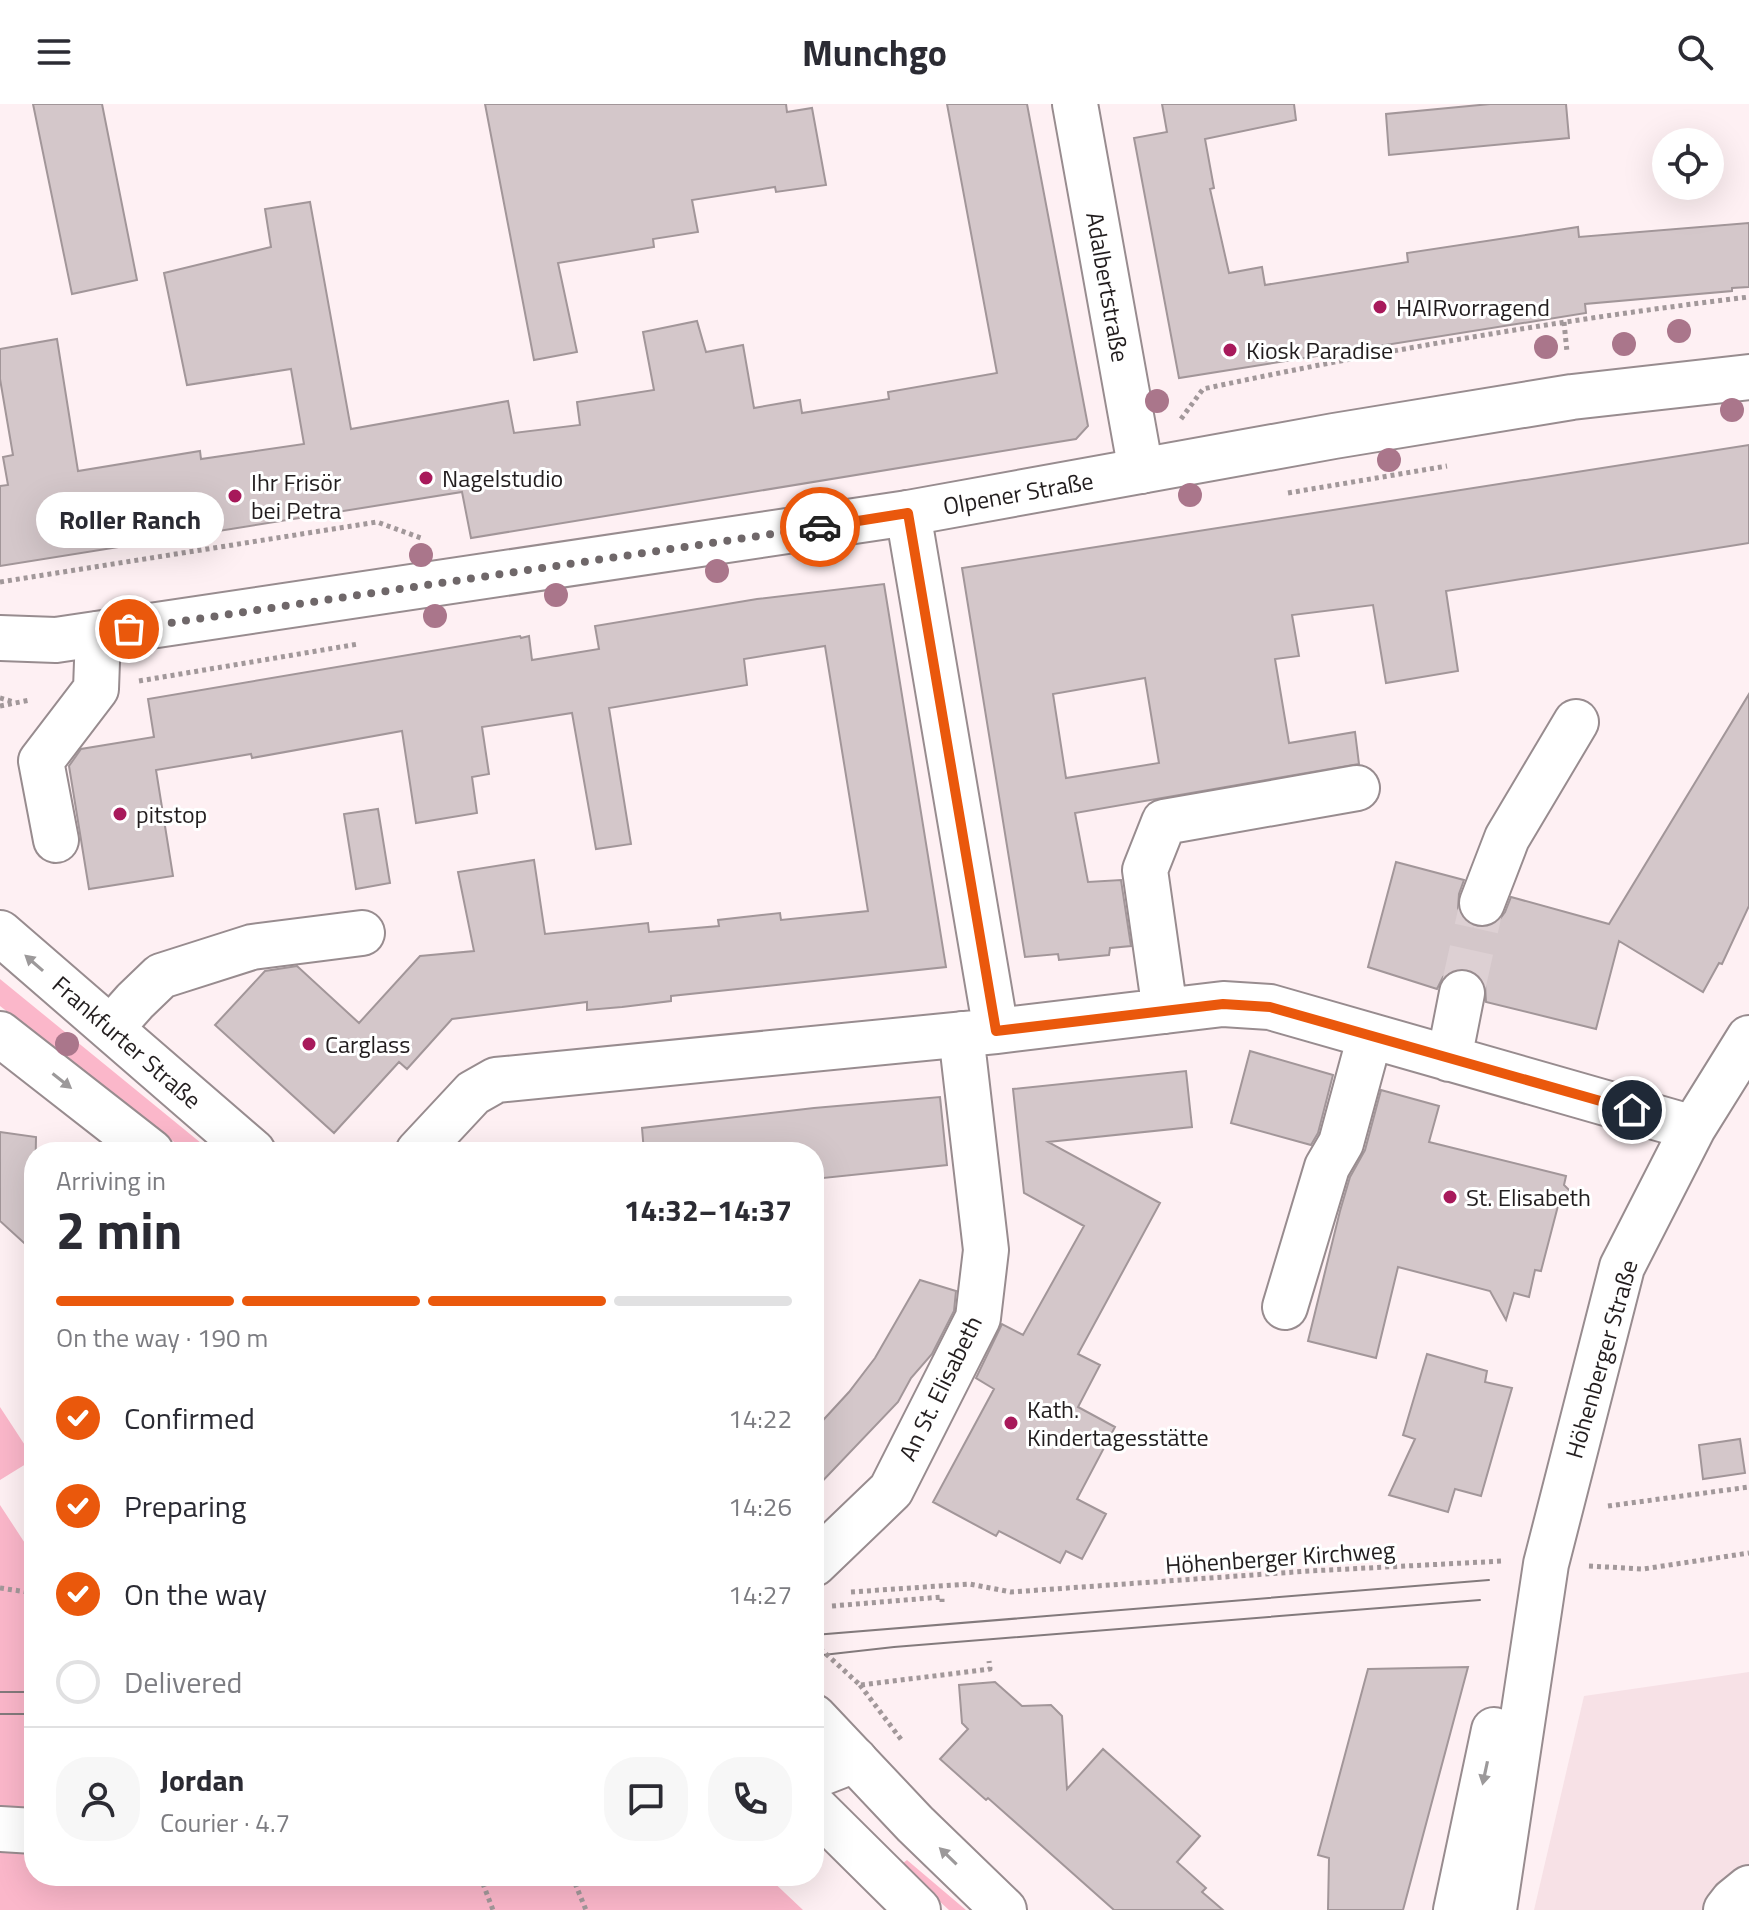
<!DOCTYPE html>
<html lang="en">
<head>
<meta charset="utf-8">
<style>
	:root { --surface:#fff; --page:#f7f7f7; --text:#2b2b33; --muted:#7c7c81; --line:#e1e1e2; --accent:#ea580c }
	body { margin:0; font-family:"Titillium Web",sans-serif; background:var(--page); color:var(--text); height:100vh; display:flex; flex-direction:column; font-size:30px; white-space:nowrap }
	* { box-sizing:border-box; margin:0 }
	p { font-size:26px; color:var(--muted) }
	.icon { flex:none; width:44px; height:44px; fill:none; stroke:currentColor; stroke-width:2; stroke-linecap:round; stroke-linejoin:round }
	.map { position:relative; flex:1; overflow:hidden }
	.panel { position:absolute; left:24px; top:1038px; width:800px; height:744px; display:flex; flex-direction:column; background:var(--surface); border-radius:32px; box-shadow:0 8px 32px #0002 }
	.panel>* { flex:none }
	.tools { position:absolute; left:1652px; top:24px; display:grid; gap:16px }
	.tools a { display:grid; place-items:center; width:72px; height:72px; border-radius:50%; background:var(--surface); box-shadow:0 8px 32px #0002; font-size:40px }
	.pin { position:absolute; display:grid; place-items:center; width:68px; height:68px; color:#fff; margin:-34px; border:4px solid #fff; border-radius:50%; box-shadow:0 2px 8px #0007 }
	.courier { position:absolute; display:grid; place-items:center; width:80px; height:80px; margin:-40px; border:6px solid #ea580c; border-radius:50%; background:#fff; color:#222; box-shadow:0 2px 10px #0007 }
	.bubble { position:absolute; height:56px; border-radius:28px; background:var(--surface); box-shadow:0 8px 32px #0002; font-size:26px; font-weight:700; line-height:56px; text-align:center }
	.head em { font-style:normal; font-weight:700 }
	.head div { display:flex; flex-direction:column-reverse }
	.head { display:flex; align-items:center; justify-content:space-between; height:136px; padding:0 32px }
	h1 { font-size:52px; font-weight:700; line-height:60px }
	.bar { display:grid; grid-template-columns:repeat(4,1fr); gap:12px 8px; align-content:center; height:96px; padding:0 32px }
	.bar i { height:10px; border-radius:6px; background:var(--line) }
	.bar .on { background:var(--accent) }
	.bar p { grid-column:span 4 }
	.line { display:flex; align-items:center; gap:20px; padding:0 32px; border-top:2px solid var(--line) }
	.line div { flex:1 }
	.round { display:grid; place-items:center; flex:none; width:84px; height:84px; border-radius:32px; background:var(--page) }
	ol { padding:0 32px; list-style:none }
	li { display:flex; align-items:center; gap:24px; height:88px }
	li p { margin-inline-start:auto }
	li .icon { padding:8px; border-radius:50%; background:var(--accent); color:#fff; stroke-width:4 }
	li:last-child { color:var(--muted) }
	li i { width:44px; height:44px; border:4px solid var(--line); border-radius:50% }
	header { display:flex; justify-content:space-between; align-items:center; height:104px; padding:0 32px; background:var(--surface); font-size:36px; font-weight:700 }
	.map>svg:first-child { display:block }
	.built { fill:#f7e1e6 }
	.green { fill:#fbb7ca }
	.building { fill:#d4c7ca; stroke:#a29699; stroke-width:2; fill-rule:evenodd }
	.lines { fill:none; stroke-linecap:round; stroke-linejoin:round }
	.minor-tunnel { stroke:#ddd0d3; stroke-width:44; stroke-dasharray:44 22; stroke-linecap:butt }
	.minor-casing { stroke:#988c8f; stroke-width:48 }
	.major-casing { stroke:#988c8f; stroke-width:48 }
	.path { stroke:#a2989a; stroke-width:5; stroke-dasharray:4 4; stroke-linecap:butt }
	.minor { stroke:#fff; stroke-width:44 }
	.major { stroke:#fff; stroke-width:44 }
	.tram { stroke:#837a7c; stroke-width:2 }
	.path-bridge { stroke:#a2989a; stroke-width:5; stroke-dasharray:4 4; stroke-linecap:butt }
	.tree { fill:#aa768b }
	.oneway { fill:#9c999a }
	.done { stroke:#6f6769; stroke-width:8; stroke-dasharray:0 14.4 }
	.route { stroke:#ea580c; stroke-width:10 }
	.poi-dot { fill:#a81a5b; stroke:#fff; stroke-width:3 }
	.labels { text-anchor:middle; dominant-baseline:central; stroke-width:6; stroke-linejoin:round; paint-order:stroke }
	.street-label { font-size:24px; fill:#221d1e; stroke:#fff }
	.poi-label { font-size:24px; fill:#221d1e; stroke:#fff; text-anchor:start }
</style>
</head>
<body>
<header><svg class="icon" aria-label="menu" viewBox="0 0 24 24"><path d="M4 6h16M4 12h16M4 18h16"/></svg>Munchgo<svg class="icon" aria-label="search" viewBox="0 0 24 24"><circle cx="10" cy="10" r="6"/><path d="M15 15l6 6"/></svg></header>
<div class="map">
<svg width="1749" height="1806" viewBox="0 0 1749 1806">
	<rect width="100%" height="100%" fill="#fef0f3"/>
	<!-- built -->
	<path class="built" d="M1749,1568V1806H1534L1584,1592Z"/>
	<!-- green -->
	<path class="green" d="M0,875L212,1048H187L0,902Z
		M0,1303L34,1355L0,1376Z
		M0,1401L34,1453V1772H767L803,1806H0Z
		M907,1756L966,1806H949L905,1766L903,1759Z"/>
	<!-- building -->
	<path class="building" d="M33,0H102L137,176L72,190Z
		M485,0H786L787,8L812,4L826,81L776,88L775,83L692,96L698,128L653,135L654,143L558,159L577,248L534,256Z
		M947,0H1027L1088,322L1076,335L471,434L462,388L0,462V382L8,381L3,353L13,351L0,275V245L57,235L78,367L200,347L201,355L304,340L291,265L187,281L164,169L271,143L265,105L310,98L351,325L508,297L514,329L580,321L577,298L654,286L643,228L697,217L706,248L743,241L754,304L800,296L802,309L889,295L888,288L997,269Z
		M1162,0H1294L1296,16L1205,35L1214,84L1210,85L1229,169L1262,163L1265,181L1408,158L1407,149L1578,123L1579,133L1749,119V183L1732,184V187L1585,200L1586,209L1179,274L1134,34L1167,28Z
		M1490,0H1566L1569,34L1389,51L1386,10Z
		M1749,341V439L1446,487L1458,567L1386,579L1373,501L1292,511L1299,552L1275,555L1289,639L1355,628L1359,660L1075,709L1088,778L1121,776L1131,842L1110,844L1109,851L1059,856L1058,850L1025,853L962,464ZM1145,574L1159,659L1066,674L1053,590Z
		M884,480L946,863L671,892V897L622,903L587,906V898L452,915L407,965L399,958L334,1029L215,921L265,867L297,862L359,919L420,852L474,847L458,768L534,756L545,830L648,819L649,828L719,822L718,816L780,809L781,816L868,807L825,542L744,555L747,581L609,604L631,740L596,745L572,609L482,623L489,670L472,673L477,709L416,719L402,627L252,654L251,650L156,666L173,772L89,785L69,662L81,645L154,633L148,595L520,532L521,534L529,532L532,556L599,545L595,522L757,495Z
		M1749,590V802L1722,860L1719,859L1703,888L1619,837L1596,925L1486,898L1485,880L1478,870L1468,865L1453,866L1443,873L1437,885L1368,863L1396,758L1464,776L1459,790L1458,804L1463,815L1474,823H1487L1497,819L1505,808L1511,793L1609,820Z
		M378,705L390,779L356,785L344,710Z
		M1250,947L1333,971L1318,1029L1311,1041L1231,1019Z
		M1186,967L1192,1023L1048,1038L1160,1099L1078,1250L1100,1261L1078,1303L1115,1323L1077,1395L1106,1410L1082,1455L1066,1447L1060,1459L999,1427L996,1432L933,1398L994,1285L976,1274L1002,1220L1023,1231L1084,1122L1024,1089L1013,985Z
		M1381,986L1439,1002L1429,1038L1566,1072L1564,1081L1574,1091L1559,1098L1541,1167L1535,1166L1529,1193L1514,1189L1506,1216L1490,1187L1398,1163L1376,1254L1308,1237L1340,1107L1350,1073L1365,1046Z
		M940,993L947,1061L814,1075V1048H644L642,1024L814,1004Z
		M0,1028L36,1033L34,1148L0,1117Z
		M920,1176L956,1187L954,1207L932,1250L911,1274L898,1298L814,1386V1326L849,1288L875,1254Z
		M1427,1250L1487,1267L1485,1278L1512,1284L1481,1392L1455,1385L1448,1408L1389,1391L1415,1335L1403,1331Z
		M1740,1335L1745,1369L1703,1375L1699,1341Z
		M1468,1563L1403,1806H1328L1329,1754L1318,1751L1368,1565Z
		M995,1578L1022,1602L1051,1601L1062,1612L1067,1685L1103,1645L1200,1732L1177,1758L1206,1784L1202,1788L1223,1806H1114L988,1694L986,1696L940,1655L968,1625L962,1619L959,1581Z"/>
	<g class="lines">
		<!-- minor-tunnel -->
		<path class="minor-tunnel" d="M1462,889L1482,799"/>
		<!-- minor casing -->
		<g class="minor-casing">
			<path id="minor" d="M1075,0L1141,367
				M908,409L996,927
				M56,736L41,657L96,585L98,530
				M1482,799L1507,734L1576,618
				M1165,907L1145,766L1164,718L1357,684
				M111,924L135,897L161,872L252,843L362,829
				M1449,955L1462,889
				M418,1048L473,989L496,976L996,927L1223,900L1270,903L1693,1024
				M1285,1203L1327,1063L1341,1039L1370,932
				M814,1460L891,1386L978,1214L986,1146L961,930
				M814,1672L855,1656
				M0,1725L34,1727
				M1456,1806L1494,1626
				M1494,1806L1546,1460L1622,1163L1693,1024L1749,934
				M1726,1806L1733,1797L1749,1784"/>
		</g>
		<!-- major casing -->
		<g class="major-casing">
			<path id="major" d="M0,534L56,536L908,409L1334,332L1572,293L1749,273
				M0,829L253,1048
				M0,930L151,1048
				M814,1613L915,1720L1004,1806
				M814,1703L918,1806"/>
		</g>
		<!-- path -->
		<path class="path" d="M1564,218L1567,248
			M1181,315L1203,285C1384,246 1565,215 1749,193
			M1288,389L1447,362
			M0,478L377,418L421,434
			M139,577L358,540
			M0,594L14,598
			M0,602L30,596
			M1608,1402L1749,1383
			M1589,1462L1643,1465L1749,1449
			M0,1484L34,1489
			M851,1488L969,1480L1011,1488L1309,1467L1503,1457
			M832,1502L942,1493V1498
			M860,1581L903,1638
			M861,1581L990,1565L989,1557
			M480,1772L493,1806
			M572,1772L586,1806"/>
		<!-- minor -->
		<use href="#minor" class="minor"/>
		<!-- major -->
		<use href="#major" class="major"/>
		<!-- tram -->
		<path class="tram" d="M814,1531L1489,1476
			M814,1552L894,1543L1480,1496
			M0,1588H34
			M0,1610H34"/>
		<!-- path-bridge -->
		<path class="path-bridge" d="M814,1539L860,1581"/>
	</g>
	<!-- trees -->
	<g class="tree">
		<circle cx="1679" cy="227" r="12"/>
		<circle cx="1624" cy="240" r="12"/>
		<circle cx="1546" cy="243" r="12"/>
		<circle cx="1157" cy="297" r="12"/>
		<circle cx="1732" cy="306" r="12"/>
		<circle cx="1389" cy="356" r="12"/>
		<circle cx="1190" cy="391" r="12"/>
		<circle cx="421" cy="451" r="12"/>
		<circle cx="717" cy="467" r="12"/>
		<circle cx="556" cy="491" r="12"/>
		<circle cx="435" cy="512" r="12"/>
		<circle cx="67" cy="940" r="12"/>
	</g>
	<!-- one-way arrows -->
	<defs><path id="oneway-solid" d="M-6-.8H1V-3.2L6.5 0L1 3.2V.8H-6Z" transform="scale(2)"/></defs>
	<g class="oneway">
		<use href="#oneway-solid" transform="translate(34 859) rotate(-139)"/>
		<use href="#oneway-solid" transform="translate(62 977) rotate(38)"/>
		<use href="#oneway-solid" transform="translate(1485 1669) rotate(102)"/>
		<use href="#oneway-solid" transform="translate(948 1752) rotate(-136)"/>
	</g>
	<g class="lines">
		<!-- done -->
		<path class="done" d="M129,525L820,423"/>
		<!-- route -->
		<path class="route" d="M820,423L908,409L996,927L1223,900L1270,903L1632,1006"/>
	</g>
	<!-- markers -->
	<g class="poi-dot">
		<circle cx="1380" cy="203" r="8"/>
		<circle cx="1230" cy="246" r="8"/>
		<circle cx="426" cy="374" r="8"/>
		<circle cx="235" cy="392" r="8"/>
		<circle cx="120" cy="710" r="8"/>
		<circle cx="309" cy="940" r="8"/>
		<circle cx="1450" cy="1093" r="8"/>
		<circle cx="1011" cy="1319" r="8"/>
	</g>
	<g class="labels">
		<!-- street labels -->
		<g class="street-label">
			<text transform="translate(1108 183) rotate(80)">Adalbertstraße</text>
			<text transform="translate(1018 389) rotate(-10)">Olpener Straße</text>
			<text transform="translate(127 938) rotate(41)">Frankfurter Straße</text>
			<text transform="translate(1601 1255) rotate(-74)">Höhenberger Straße</text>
			<text transform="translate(940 1284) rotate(-64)">An St. Elisabeth</text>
			<text transform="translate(1280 1453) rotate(-4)">Höhenberger Kirchweg</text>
		</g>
		<!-- poi labels -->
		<g class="poi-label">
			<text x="1396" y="203">HAIRvorragend</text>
			<text x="1246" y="246">Kiosk Paradise</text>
			<text x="442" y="374">Nagelstudio</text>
			<text x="251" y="378">Ihr Frisör<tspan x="251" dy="28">bei Petra</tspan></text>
			<text x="136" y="710">pitstop</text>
			<text x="325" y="940">Carglass</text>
			<text x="1466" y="1093">St. Elisabeth</text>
			<text x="1027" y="1305">Kath.<tspan x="1027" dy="28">Kindertagesstätte</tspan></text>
		</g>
	</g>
</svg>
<div class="tools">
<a><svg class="icon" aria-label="locate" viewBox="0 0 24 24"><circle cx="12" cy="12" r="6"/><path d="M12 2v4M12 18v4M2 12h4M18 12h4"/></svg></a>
</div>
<div class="pin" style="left:129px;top:525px;background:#ea580c"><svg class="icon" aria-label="bag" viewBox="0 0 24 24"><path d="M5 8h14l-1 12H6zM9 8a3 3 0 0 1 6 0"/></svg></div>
<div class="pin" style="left:1632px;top:1006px;background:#1f2937"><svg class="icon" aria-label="home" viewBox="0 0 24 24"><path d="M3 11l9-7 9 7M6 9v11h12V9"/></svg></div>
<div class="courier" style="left:820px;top:423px"><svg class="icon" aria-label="car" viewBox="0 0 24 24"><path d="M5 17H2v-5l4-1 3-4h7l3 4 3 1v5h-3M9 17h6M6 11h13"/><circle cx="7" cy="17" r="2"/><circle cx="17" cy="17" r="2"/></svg></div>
<div class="bubble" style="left:36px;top:388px;width:188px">Roller Ranch</div>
<section class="panel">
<div class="head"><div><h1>2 min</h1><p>Arriving in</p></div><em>14:32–14:37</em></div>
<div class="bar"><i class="on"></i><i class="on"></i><i class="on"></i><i></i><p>On the way · 190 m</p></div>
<ol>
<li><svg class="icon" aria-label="check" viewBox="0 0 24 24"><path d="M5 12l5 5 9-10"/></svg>Confirmed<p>14:22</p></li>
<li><svg class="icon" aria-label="check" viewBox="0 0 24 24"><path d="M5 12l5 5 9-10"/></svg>Preparing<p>14:26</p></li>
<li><svg class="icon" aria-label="check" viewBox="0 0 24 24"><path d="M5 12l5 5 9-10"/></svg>On the way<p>14:27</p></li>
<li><i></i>Delivered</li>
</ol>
<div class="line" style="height:144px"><a class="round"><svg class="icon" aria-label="person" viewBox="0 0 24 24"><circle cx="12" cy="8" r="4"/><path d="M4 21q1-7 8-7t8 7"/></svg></a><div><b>Jordan</b><p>Courier · 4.7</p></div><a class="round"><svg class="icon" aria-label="chat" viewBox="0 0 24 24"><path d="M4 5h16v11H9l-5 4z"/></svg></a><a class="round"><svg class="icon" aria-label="phone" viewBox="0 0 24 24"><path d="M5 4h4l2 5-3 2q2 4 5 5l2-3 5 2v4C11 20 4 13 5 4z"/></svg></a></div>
</section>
</div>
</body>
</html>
